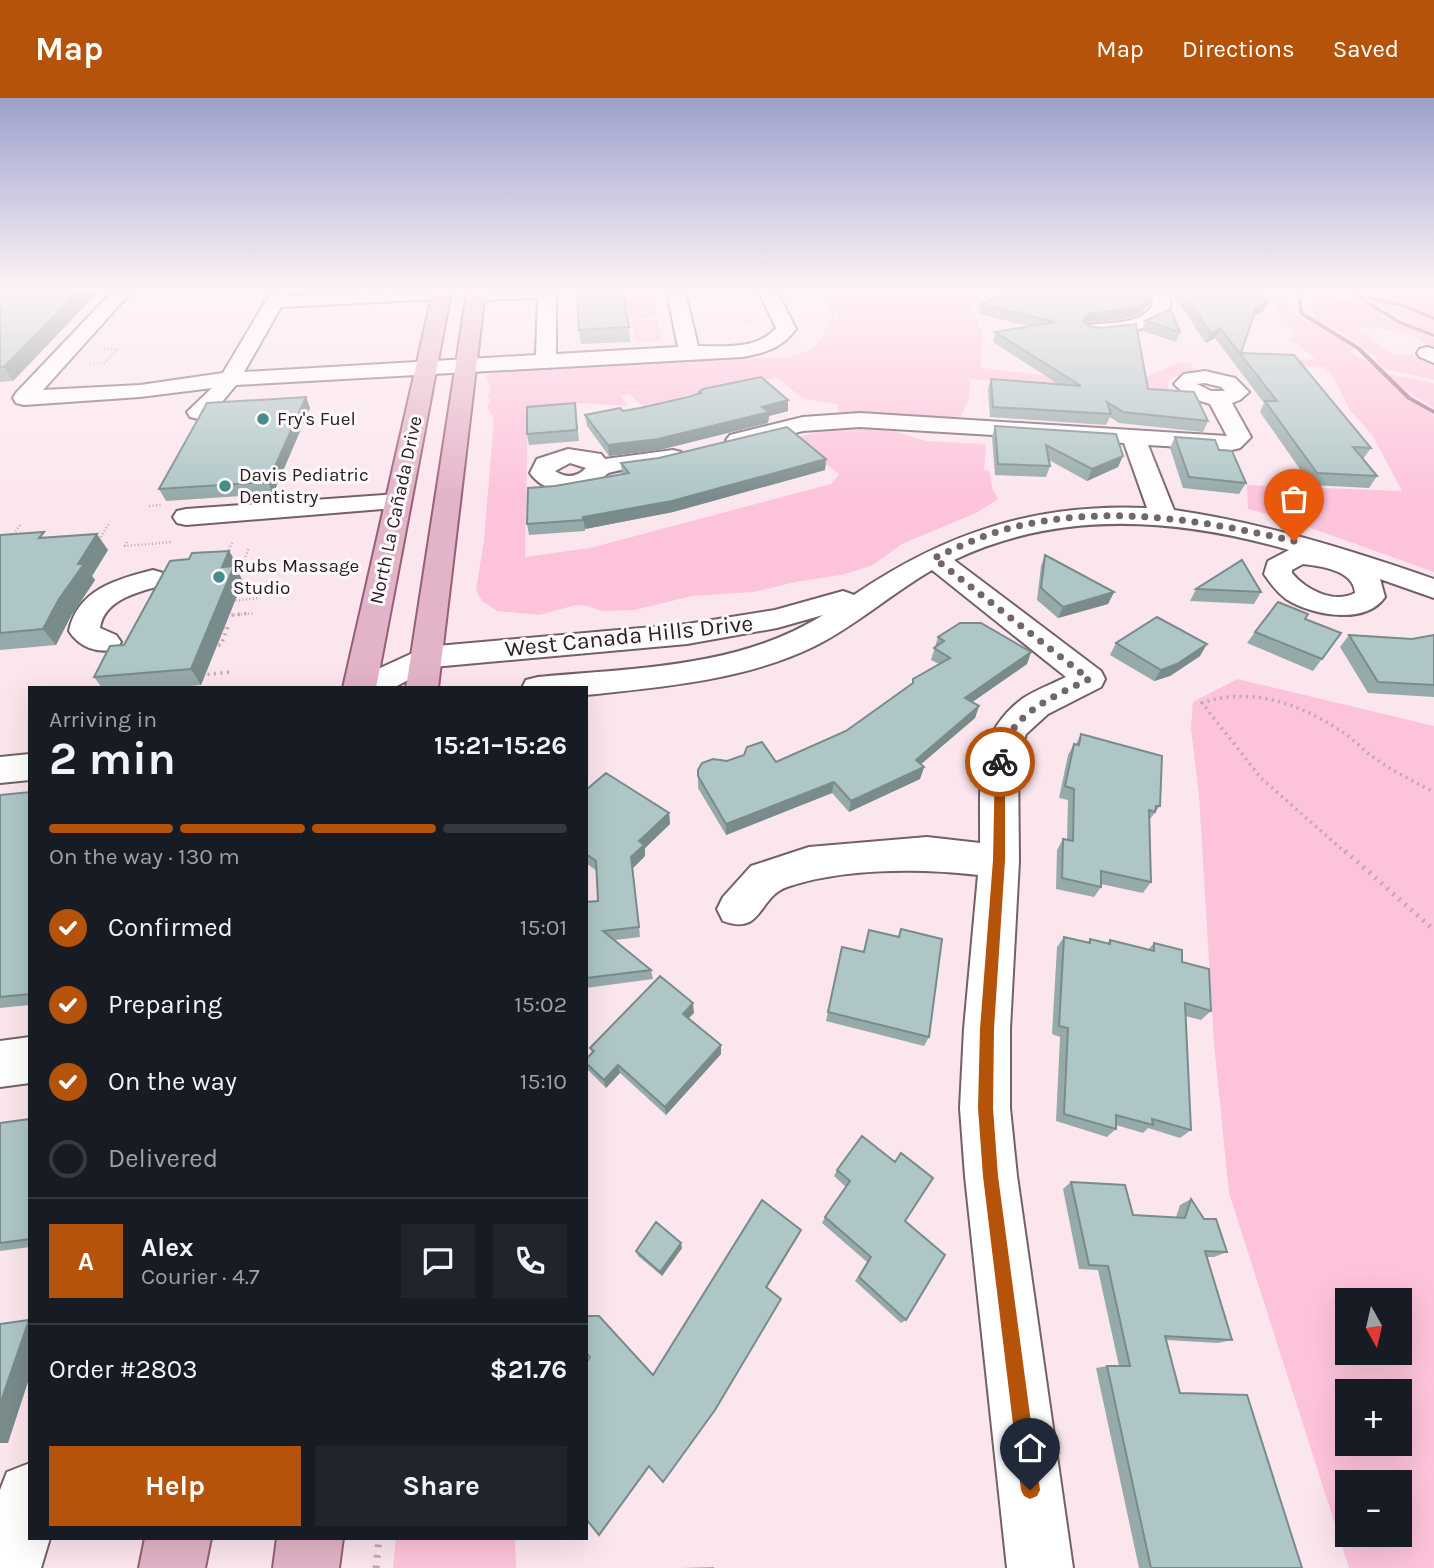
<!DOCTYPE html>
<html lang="en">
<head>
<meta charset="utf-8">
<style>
	:root { --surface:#171b24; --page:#20242c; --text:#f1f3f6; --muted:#9ea1a6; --line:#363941; --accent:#b45309 }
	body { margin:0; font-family:Karla,sans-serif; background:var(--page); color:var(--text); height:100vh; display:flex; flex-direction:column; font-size:26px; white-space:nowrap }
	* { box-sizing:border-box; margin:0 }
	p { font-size:23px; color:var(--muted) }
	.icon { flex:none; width:38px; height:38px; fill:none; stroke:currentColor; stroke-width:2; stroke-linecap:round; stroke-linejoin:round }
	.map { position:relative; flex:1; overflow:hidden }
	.panel { position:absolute; left:28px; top:588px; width:560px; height:854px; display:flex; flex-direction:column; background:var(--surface); border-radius:0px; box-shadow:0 7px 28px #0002 }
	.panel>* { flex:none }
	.needle { width:46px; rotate:172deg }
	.buttons { position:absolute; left:1335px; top:1190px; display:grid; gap:14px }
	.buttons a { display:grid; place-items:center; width:77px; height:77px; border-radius:0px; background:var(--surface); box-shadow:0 7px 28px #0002; font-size:35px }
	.pin { position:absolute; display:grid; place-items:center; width:60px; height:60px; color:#fff; margin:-72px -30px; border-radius:50% 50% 50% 0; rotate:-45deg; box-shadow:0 0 7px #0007 }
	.pin .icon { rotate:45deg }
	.courier { position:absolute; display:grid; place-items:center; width:70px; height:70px; margin:-35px; border:5px solid #b45309; border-radius:50%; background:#fff; color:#222; box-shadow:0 2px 9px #0007 }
	.summary em { font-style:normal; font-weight:700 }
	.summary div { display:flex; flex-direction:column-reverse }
	.summary { display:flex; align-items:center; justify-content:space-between; height:119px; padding:0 21px }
	h1 { font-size:46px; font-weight:700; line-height:52px }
	.bar { display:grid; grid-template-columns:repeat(4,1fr); gap:10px 7px; align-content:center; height:84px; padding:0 21px }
	.bar i { height:9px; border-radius:5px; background:var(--line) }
	.bar .active { background:var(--accent) }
	.bar p { grid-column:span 4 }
	.line { display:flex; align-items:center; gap:18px; padding:0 21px; border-top:2px solid var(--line) }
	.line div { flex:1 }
	.round { display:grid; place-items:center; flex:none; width:74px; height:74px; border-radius:0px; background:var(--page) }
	ol { padding:0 21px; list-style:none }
	li { display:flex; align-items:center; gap:21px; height:77px }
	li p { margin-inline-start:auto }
	li .icon { padding:7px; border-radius:50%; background:var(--accent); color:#fff; stroke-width:4 }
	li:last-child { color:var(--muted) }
	li i { width:38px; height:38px; border:4px solid var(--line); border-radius:50% }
	.action { display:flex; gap:14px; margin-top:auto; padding:14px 21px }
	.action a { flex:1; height:80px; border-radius:0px; background:var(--accent); color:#fff; font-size:28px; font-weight:700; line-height:80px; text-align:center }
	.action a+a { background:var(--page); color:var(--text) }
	header { display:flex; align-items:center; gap:42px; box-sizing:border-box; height:98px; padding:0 35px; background:var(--accent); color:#fff }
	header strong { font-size:33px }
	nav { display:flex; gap:38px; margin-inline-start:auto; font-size:24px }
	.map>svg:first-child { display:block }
	.green { fill:#fdc3db; fill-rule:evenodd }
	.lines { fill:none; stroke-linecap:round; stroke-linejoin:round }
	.stream { fill:#9c667c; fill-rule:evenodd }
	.minor-casing { stroke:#746168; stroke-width:4 }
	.major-casing { stroke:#965f77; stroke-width:4 }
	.path-far3 { stroke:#bbaab0; stroke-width:2.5; stroke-dasharray:1 2.5; stroke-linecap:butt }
	.path-far2 { stroke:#bbaab0; stroke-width:3.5; stroke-dasharray:2 4.5; stroke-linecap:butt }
	.path-far1 { stroke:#bbaab0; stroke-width:5; stroke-dasharray:2 6; stroke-linecap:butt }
	.path { stroke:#bbaab0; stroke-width:7; stroke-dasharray:2.5 8; stroke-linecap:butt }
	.minor { fill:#fff; fill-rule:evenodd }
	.major { fill:#e3b3c8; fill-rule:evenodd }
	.wall { fill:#96aaaa }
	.shaded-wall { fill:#7a8b8b }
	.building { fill:#aec6c6; stroke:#7a8b8b; stroke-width:2 }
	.route { fill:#b45309 }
	.done { stroke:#73666b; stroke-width:7; stroke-dasharray:0 12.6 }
	.poi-dot { fill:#458d8d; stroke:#fdf9fa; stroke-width:2.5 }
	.labels { text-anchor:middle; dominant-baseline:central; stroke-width:6; stroke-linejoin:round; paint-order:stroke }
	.far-poi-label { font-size:19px; fill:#292124; stroke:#fdf9fa; text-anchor:start }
	.far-street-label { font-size:19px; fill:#292124; stroke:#fdf9fa }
	.street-label { font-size:23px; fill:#292124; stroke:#fdf9fa }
</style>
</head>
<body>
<header>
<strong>Map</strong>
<nav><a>Map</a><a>Directions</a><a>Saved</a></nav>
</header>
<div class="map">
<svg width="1434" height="1470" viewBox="0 0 1434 1470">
	<rect width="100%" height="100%" fill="#fce6ee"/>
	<!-- green -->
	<path class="green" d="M609,194H651L657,219L631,221L627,208L602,209Z
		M820,194H824L836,215L832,224L839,217L833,205L832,194H977L973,210L984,243L981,244V270L1127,287L1177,265H1191L1194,274L1171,280L1167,285L1169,291H1130L970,281L969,300L959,322L839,316L837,306L804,301L777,280L735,286L642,308L629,296L621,298L628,308L581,305L528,309L525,459L590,450L831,386L839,376L792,340L820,334L873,331L894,333L926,343L986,346L984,372L989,373L993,392L998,401L978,414L902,446L873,467L842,477L800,483L753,494L692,498L634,512L602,513L587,508L576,507L539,517L497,513L482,503L476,492L484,442L494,321L487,309L490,302L487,298L491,289L486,281L488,276L497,272L570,266L584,268L585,266L789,259L812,251L824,237V232L829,227L827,224L833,217Z
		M1272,194H1287L1292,198L1284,203L1295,207L1287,208V210C1309,226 1334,233 1354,251L1352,255L1375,268L1399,294L1434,317V474L1280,419L1248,411L1247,387L1402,393L1373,338L1350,312L1333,279L1324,269L1261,265L1317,261L1300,249L1298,244L1288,243L1297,236L1283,222L1273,206L1281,205Z
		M1312,194H1337L1335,199L1337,201L1358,202L1377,212L1383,219L1431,238L1434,241V251L1413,237L1381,230L1353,229L1370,237L1368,240L1396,257L1427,258L1434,262V282L1386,271L1380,268L1375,258L1339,233L1319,224L1310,212Z
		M1358,194H1434V237C1420,232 1411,226 1400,219C1385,210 1370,206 1358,194Z
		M634,222H658L662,242L636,244L631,224Z
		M1388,276L1434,285V310L1398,287Z
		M1237,581L1434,628V1470H1349L1229,1095L1214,945L1199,697L1191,630L1193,604ZM1348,1202H1400V1255H1348ZM1348,1293H1400V1346H1348ZM1348,1384H1400V1437H1348Z
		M396,1440H515L516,1470H393Z"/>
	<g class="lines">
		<!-- stream -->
		<path class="stream" d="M1297,194H1301L1303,214L1360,249L1411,299L1434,312V316L1407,301L1356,251L1299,216Z
			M1348,194H1353L1401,223L1434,236V239L1397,225Z
			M1365,198L1406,207L1434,219V222L1403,209L1363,200Z"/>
		<!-- minor casing -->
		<g class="minor-casing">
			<path id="minor" d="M112,194H131L43,292L140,287L223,275L271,194H289L287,198L370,194L450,196L441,201L281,209L244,274L536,257L538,200L476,202L470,201L467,197L469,194H556V256L678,249L667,194H685L698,248C724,248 757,252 776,230L759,194H777L796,231C782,250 765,255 742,259L236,287L217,310L198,321L190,319L187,314L212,290L140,299L24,307L16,305L13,300L16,295Z
				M1150,194H1168L1171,205C1168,213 1166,219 1158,224C1145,232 1093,244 1082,232L1085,228C1105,223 1144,229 1153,205Z
				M1427,249L1434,251V265L1420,259L1417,255L1420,251Z
				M1205,273L1235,280L1249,294L1240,302L1232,305L1251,339L1240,350L1232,352L1148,347L1174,412C1263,425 1348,451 1434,481V500L1380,481L1385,499C1365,528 1311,517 1286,501C1277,494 1270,485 1264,476L1268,463L1289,452C1178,420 1060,411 954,462L1101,573L1105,581L1101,589L1048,616L1026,636L1018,660L1019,763L1010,931V1010L1017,1078L1073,1470H1007L965,1078L960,1010L964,931L978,777C920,770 842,770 787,789C758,799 763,838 723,823L717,811L723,799L751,768L809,749L927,739L980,745C981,688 972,639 1022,601C1035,592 1052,586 1066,579L932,472C892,495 857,527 815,548C746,582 663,589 586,597V590H522L526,582L538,579C633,570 739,570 823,517L777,530L687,546L433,569L393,590H350L354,582L426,549L687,526L775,512L843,493L854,497C945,435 1036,405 1147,410L1124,345L860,329L803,333L738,349L730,347L726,342L730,337L803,319L860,315L1227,338L1210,306L1188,299L1174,286L1184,276ZM1205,285L1221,289L1225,293H1211L1197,286ZM1303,466C1320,468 1354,472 1355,495C1334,506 1306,492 1292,475V472Z
				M568,351L601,356L605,361L673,352L681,354L685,359L681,364L673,366C662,368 613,371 607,376C603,379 601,384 595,387C575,398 543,395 530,375L537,361ZM570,365L586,370C577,379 567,381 555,373Z
				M398,396L407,399L411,404L407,409L186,427L177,425L173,419L177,413L186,411Z
				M153,472L163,475L167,481L163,487C139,494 104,501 100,530L116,537L121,544L116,551C97,556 79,549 69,533C77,492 117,481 153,472Z
				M30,656V682L0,685V659Z
				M30,939V985L0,989V943Z
				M30,1365V1440H50L41,1470H0V1392L7,1374Z"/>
		</g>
		<!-- major casing -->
		<g class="major-casing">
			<path id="major" d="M433,194H451L376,590H343Z
				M467,194H485L438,590H406Z
				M145,1440H211L205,1470H139Z
				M277,1440H343L339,1470H273Z"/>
		</g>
		<!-- path-far3 -->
		<path class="path-far3" d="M739,220L740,223H754
			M90,266L105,265L117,251H103
			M149,408L161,407
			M11,439L21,426
			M127,444L125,448L173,444
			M97,445L110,424
			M227,455L233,443
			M238,474L270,472
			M237,478L249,450
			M237,489L265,486
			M232,503L260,500
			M234,517L254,515"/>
		<!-- path-far2 -->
		<path class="path-far2" d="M225,518L250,515
			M212,548L221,547L228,528L221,529
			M201,577L232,574
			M1346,755L1261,680L1202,605C1252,588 1301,606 1344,635C1354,642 1363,652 1373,659C1392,673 1413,683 1434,694"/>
		<!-- path-far1 -->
		<path class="path-far1" d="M1345,753L1434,832"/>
		<!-- path -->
		<path class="path" d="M376,1470L379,1440"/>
		<!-- minor -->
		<use href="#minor" class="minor"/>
		<!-- major -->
		<use href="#major" class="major"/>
	</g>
	<!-- wall -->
	<path class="wall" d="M0,194H98L13,283L0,284Z
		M1171,194H1257L1268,204L1263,213L1253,219L1241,255L1371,350L1363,361L1377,378L1369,390L1311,387L1260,314L1264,305L1215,240L1206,245Z
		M1154,195L1150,205L1140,216L1123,221L1086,225L1148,291L1208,323L1203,334L1119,325L1110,319L1106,327L990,319L988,291L991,281L1058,286L993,244L995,234L1029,228L978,216L981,206Z
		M1145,223L1180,234L1176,244L1142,233Z
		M629,229L630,244L581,246L579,232Z
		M699,294L788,302V313L769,318L768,325L659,352L609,358L587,328L585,317L623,313L688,299L699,296Z
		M306,299L310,310L273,396L166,403L159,391Z
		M575,305L579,343L529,347L527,336Z
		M995,328L1123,358L1118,369L1087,383L1049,362L1050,368L1046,379L995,377L992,339Z
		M1175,339L1219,352L1246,385L1239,396L1183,390L1170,350Z
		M826,361L825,372L673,414L585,431V433L529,437L527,426L555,388L622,376L621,365Z
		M0,437L48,439L108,452L92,478L95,482L71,518L56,547L0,552Z
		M229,453L238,468L236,471L243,483L201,587L167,590H102L94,579L124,547L189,461Z
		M1045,457L1114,494L1108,506L1058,520L1037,502L1041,468Z
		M1196,491L1261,494L1254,506L1190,503Z
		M1305,521L1322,561L1313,573L1247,545L1255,534Z
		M1349,537L1412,541L1434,537V599L1368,595L1340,549Z
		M938,539L1031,554L1027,566L972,604L979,608L975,620L921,666L924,669L920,681L849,714L832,695L726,737L698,690V672L727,663L776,664L846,633L912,585L913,581L939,566L931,562Z
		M1116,545L1200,558L1170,578L1154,583L1110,557Z
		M1081,636L1160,708L1150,721L1151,784L1143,795L1101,786V789L1094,799L1056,791L1057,752L1063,741L1067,742L1068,702L1059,700L1068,657L1074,646H1076Z
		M586,692L669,715L670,726L645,750V758L633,770L640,839L615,842L651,872L653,881L586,890V804L598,803L597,773L586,765Z
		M30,694V907L0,910V697Z
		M901,831L929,939L924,948L826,923L842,849L863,854L869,832L898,839Z
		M1064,839L1087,845L1090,841L1107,845L1110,842L1148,852L1154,845L1182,864L1211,913L1201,922L1185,918L1191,1032L1180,1040L1148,1030L1143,1035L1116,1027V1031L1107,1039L1056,1023L1060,939L1052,936L1057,849Z
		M694,915L688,920L721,956L666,1017L620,975L606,990L587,971L586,960L592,955L590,950Z
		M30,1021V1149L0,1153V1025Z
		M837,1072L905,1123L906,1222L901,1225L855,1183L867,1164L822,1125L825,1119L846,1089L834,1078Z
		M1071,1084L1133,1117L1176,1119L1180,1107L1191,1101L1227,1154L1214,1159H1207L1232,1242L1218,1245L1166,1242L1180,1295L1302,1470H1139L1096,1270L1107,1268H1119L1098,1172L1079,1171L1063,1091Z
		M682,1150L662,1178L638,1158L636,1153Z
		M714,1469V1470H682Z"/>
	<!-- shaded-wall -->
	<path class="shaded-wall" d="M78,194H98L13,283L4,269Z
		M1154,195L1150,205L1140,216L1123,221L1085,225L1083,223L1088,216Z
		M1268,204L1263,213L1252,220L1256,210Z
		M1220,230L1215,240L1206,245L1211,235Z
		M306,299L310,310L273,396L268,384Z
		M788,302V313L769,318L768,325L659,352L609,358L608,347Z
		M1123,358L1118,369L1087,383L1092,371Z
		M826,361L825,372L673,414L585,431L583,419Z
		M97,436L108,452L92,478L95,482L71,518L56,547L43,531L78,466Z
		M229,453L238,468L236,471L243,483L201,587L191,571L222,469Z
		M1114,494L1108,506L1058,520L1063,509Z
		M1207,546L1200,558L1170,578L1154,583L1161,572Z
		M1031,554L1027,566L961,612L965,600Z
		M979,608L975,620L913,673L916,662Z
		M924,669L920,681L849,714L851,703Z
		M834,684L832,695L726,737V726Z
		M669,715L670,726L645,750V758L633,770L640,839L631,759L639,743Z
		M693,905L694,915L684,925L683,916Z
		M721,947V956L666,1017L665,1009Z
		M618,967L620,975L606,990L604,982Z
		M801,1132L799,1137L765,1193L766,1189Z
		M681,1145L682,1150L662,1178L660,1174Z
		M29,1222L30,1223V1278L8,1345H0V1306Z
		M651,1367L602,1434L599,1437L649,1368Z"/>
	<!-- building -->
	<path class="building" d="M0,194H78L4,269H0Z
		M577,194H623L629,229L579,232Z
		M1010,194H1154L1144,206L1126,211L1088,216L1083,223L1090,228L1100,230L1136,226L1148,291L1194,294L1208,323L1123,314L1107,304L1111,316L993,309L991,281L1081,288L995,234L1055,224L981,206Z
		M1182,194H1257L1268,204L1256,210L1241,255L1294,257L1371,350L1353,349L1377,378L1317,375L1265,303H1277L1220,230L1211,235Z
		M1170,211L1180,234L1145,223Z
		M761,279L788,302L762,309L769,314L658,341L608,347L585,317L620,310L623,313L640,310L688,299L701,295L699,294L703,291Z
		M306,299L268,384L159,391L207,305Z
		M575,305L577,332L527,336V309Z
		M995,328L1116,336L1123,358L1092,371L1046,347L1050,368L998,366Z
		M787,329L826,361L672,403L583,419V422L527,426L528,390L555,388L629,375L621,365L659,360Z
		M1175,339L1215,342L1219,352L1232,353L1246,385L1189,379Z
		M44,434L39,440L97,436L78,466H84L59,501L43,531L0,535V437Z
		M229,453L222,469L234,468L191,571L94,579L110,548L124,547L170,463L189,461L192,455Z
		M1045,457L1114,494L1063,509L1041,490Z
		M1242,462L1261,494L1196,491Z
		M1278,504L1308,516L1305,521L1341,535L1322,561L1255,534Z
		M1157,519L1207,546L1177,566L1161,572L1116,545Z
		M960,525H981L1031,554L965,600L979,608L916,662L924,669L851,703L834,684L726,726L698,678V672L702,665L713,661L727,663L744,657L747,649L762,644L776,664L846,633L913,585V581L950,560L934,550L944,543L938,539Z
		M1349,537L1412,541L1434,537V587L1378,584Z
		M1081,636L1162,658L1160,708H1156L1155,714L1149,712L1151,784L1101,773V789L1062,780L1063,741L1073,743L1074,691L1065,688L1074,646L1079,647Z
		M606,675L669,715L639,743L644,747L631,759L639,829L603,833L651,872L586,880V804L598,803L596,763L586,756V692Z
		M30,694V896L0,899V697Z
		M901,831L942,841L929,939L828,914L842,849L864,854L869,832L899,839Z
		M1064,839L1090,845V841L1110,846V842L1154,853V845L1182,852V864L1209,871L1211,913L1185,905L1191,1032L1152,1021L1153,1027L1116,1017V1031L1064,1016L1068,930L1059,928Z
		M660,878L693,905L683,916L721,947L665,1009L618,967L604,982L586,965V961L594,953L590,950Z
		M30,1021V1141L0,1145V1025Z
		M862,1038L895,1064L901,1055L933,1080L905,1123L945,1157L906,1222L859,1179L871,1159L825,1119L850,1083L837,1072Z
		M1071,1084L1125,1087L1133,1117L1185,1120L1191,1101L1204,1121H1216L1227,1154L1205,1153L1232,1242L1165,1238L1180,1295L1247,1297L1302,1470H1151L1107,1268H1130L1108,1168L1089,1167Z
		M762,1102L801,1132L766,1189L781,1201L715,1312L663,1384L649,1368L599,1437L586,1421V1265L590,1259L586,1255V1220L587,1218H599L653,1277Z
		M656,1124L681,1145L660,1174L636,1153Z
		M29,1222L0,1306V1226Z"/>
	<!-- sky -->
	<linearGradient id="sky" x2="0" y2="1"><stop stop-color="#9da0cc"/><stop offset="0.48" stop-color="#fef4f7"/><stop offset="1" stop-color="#fef4f7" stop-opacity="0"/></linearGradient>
	<rect width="1434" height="400" fill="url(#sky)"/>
	<!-- route -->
	<path class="route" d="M1000,660L1005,664V762L994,931L993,1010L998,1078L1040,1392L1037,1398L1030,1401L1024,1398L1021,1392L983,1078L978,1010L980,931L993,762L995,664Z"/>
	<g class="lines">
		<!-- done -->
		<path class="done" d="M1000,664C1006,617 1051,600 1089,581L934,460C956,450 979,439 1003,432C1100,405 1198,421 1294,443"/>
	</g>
	<!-- markers -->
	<g class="poi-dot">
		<circle cx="263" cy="321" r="7"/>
		<circle cx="225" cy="388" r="7"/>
		<circle cx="219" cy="479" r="7"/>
	</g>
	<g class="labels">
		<!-- far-poi labels -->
		<g class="far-poi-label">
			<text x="277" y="321">Fry's Fuel</text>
			<text x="239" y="377">Davis Pediatric<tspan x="239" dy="22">Dentistry</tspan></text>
			<text x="233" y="468">Rubs Massage<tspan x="233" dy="22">Studio</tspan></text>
		</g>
		<!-- far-street labels -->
		<g class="far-street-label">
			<text transform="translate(396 412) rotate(-78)">North La Cañada Drive</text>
		</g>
		<!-- street labels -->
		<g class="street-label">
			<text transform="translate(629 538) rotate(-6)">West Canada Hills Drive</text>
		</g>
	</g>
</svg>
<div class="buttons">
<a><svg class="needle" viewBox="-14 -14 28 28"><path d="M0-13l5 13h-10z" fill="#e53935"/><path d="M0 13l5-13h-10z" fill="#9ea1a6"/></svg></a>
<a>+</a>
<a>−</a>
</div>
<div class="pin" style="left:1294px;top:443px;background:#ea580c"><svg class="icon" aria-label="bag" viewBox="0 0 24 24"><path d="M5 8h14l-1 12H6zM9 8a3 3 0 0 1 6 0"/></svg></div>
<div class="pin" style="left:1030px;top:1392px;background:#1f2937"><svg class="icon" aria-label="home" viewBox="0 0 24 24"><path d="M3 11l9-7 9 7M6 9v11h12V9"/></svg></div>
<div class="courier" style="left:1000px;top:664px"><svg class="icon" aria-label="bike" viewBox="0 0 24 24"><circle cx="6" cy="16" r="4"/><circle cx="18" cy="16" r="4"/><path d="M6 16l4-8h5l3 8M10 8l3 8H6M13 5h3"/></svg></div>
<section class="panel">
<div class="summary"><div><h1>2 min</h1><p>Arriving in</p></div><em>15:21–15:26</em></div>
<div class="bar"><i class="active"></i><i class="active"></i><i class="active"></i><i></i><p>On the way · 130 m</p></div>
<ol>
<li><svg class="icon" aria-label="check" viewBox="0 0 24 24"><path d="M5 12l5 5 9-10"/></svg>Confirmed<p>15:01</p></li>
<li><svg class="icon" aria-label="check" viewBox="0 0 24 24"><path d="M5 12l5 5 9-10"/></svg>Preparing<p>15:02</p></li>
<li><svg class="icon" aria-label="check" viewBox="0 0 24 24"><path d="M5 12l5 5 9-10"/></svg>On the way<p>15:10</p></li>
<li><i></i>Delivered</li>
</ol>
<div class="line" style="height:126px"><b class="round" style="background:var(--accent);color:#fff">A</b><div><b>Alex</b><p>Courier · 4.7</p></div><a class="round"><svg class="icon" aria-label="chat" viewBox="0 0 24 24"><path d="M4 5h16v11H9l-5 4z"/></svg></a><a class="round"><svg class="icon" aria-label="phone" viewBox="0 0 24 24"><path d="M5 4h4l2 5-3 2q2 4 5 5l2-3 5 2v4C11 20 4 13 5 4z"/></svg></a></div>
<div class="line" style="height:91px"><div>Order #2803</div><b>$21.76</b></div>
<div class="action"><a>Help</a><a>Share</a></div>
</section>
</div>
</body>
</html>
